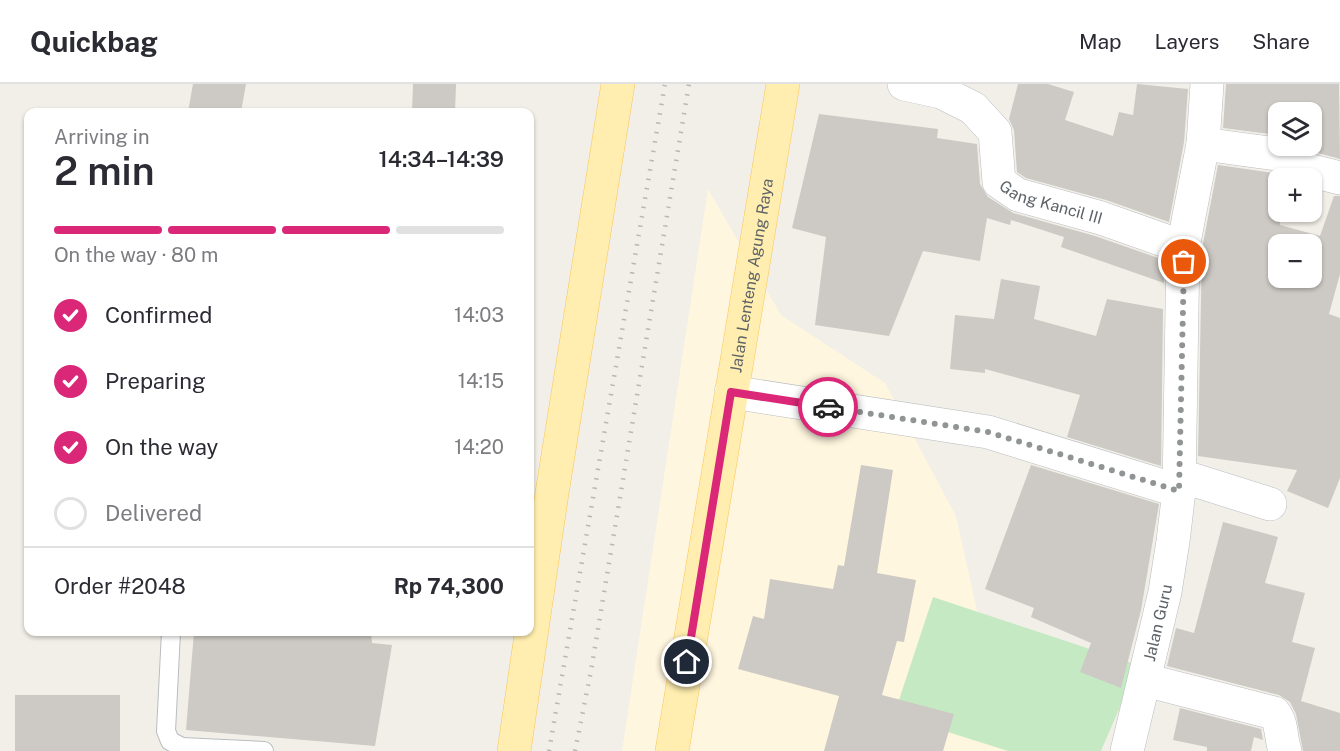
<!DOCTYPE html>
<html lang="en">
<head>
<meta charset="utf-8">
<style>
	:root { --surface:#fff; --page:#f7f7f7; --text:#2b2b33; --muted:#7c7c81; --line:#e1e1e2; --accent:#db2777 }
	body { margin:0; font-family:"Public Sans",sans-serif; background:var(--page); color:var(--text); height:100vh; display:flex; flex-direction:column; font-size:22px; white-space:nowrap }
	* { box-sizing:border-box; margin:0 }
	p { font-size:20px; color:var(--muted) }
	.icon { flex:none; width:33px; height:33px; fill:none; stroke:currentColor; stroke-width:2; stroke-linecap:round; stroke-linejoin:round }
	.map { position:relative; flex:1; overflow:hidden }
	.sheet { position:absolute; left:24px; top:24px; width:510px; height:528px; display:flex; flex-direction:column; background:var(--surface); border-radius:12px; box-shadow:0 2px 4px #0004 }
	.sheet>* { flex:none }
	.tools { position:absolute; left:1268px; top:18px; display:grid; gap:12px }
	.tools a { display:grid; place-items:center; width:54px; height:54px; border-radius:12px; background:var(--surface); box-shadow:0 2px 4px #0004; font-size:30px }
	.pin { position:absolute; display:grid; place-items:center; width:51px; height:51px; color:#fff; margin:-26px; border:3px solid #fff; border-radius:50%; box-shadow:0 2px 6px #0007 }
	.courier { position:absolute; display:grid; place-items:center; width:60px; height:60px; margin:-30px; border:4px solid #db2777; border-radius:50%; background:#fff; color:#222; box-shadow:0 2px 8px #0007 }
	.overview em { font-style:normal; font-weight:600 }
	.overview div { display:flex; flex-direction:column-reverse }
	.overview { display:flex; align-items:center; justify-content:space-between; height:102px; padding:0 30px }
	h1 { font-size:39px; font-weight:600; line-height:45px }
	.bar { display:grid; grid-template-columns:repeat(4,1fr); gap:9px 6px; align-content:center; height:72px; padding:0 30px }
	.bar i { height:8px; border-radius:4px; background:var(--line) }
	.bar .active { background:var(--accent) }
	.bar p { grid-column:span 4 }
	.line { display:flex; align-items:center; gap:15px; padding:0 30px; border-top:2px solid var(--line) }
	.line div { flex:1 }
	ol { padding:0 30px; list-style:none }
	li { display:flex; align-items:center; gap:18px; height:66px }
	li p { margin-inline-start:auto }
	li .icon { padding:6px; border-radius:50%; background:var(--accent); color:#fff; stroke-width:4 }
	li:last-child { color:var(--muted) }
	li i { width:33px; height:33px; border:3px solid var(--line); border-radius:50% }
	header { display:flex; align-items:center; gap:36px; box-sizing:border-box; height:84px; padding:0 30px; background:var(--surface); border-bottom:2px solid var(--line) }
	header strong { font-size:28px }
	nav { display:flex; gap:33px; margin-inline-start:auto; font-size:21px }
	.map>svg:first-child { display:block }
	.commercial { fill:#fff6df }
	.green { fill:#c5eac3 }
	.building { fill:#cdc9c4; fill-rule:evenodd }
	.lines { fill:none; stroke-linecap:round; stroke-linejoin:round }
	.lane-casing { stroke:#b9bdc1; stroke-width:20 }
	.street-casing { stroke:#b9bdc1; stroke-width:34 }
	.primary-casing { stroke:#fbc456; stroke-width:34 }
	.lane { stroke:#fff; stroke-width:18 }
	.street { stroke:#fff; stroke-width:33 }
	.primary { stroke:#ffeeaf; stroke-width:33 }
	.rail { stroke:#b6b7b8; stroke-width:4.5; stroke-dasharray:1.5 8; stroke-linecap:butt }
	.done { stroke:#919494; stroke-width:6; stroke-dasharray:0 10.8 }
	.route { stroke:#db2777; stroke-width:8 }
	.labels { text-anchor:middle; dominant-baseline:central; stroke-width:5; stroke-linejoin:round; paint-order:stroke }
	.street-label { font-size:16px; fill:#5e6368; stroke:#fff }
</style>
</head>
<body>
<header>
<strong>Quickbag</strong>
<nav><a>Map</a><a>Layers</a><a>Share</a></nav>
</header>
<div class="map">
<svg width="1340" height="667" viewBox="0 0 1340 667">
	<rect width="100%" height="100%" fill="#f1efe7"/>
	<!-- commercial -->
	<path class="commercial" d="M708,105L781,231L885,299L956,432L1008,667H622Z"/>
	<!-- green -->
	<path class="green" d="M933,513L1138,581L1101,667H1008L894,631Z"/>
	<!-- building -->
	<path class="building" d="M193,0H246L241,28H188Z
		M413,0H456L455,28H412Z
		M1018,0H1048L1074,8L1065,36L1113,52L1119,28L1133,31L1137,0L1188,5L1184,58L1169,138L1106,116L1026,94L1017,88L1014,46L1009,35Z
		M1226,0H1339L1340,75L1311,67L1307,62H1311V28H1278V51L1223,44Z
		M819,30L938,45L937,54L977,60L980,100L988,113L1013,129L1095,152L1164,176V199L1061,163L1064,153L1011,136L1010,141L987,134L980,177L923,167L889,252L815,241L826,153L792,144Z
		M1218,81L1281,90L1283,94H1278L1280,141L1320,152L1334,112H1340V190L1329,230L1340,234V394L1328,424L1287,407L1297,386L1198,372L1202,165ZM1278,160H1311V194H1278Z
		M1001,195L1040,202L1034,235L1096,252L1107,215L1163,225L1161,382L1067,353L1080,311L985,285V289L950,285L955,231L994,235Z
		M861,381L893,386L877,489L916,496L904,558L897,557L882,611L954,630L943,667H824L839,612L738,585L753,532L764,535L770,495L833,505L838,481L844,482Z
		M1031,381L1159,420L1141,526L1121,604L1080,588L1091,559L1031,533L1034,524L985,505Z
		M1223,438L1278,453L1265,499L1305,509L1292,558L1315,564L1301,617L1340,629V667H1303L1296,630L1290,618L1279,611L1167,582L1176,544L1194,549Z
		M194,548H371L372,559L392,561L375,662L186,646Z
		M15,611H120V667H15Z
		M1180,624L1261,645L1263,656L1254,653L1251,667H1207V663L1173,656Z"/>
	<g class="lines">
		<!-- lane casing -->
		<g class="lane-casing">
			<path id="lane" d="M171,548L166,647L170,657L182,663L264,667"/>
		</g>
		<!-- street casing -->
		<g class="street-casing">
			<g id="street">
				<path id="s1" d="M904,0L941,8L973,24L995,48L999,98L1018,111L1101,134L1183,163"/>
				<path d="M1203,60L1291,72L1300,84L1340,94"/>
				<path d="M731,308L988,348L1179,407"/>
				<path d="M1178,391L1270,420"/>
				<path d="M1145,596L1274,629C1283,640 1280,653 1285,667"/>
				<path id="s2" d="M1127,667L1165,508L1173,457L1179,407L1183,163L1203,60L1207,0"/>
			</g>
		</g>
		<!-- primary casing -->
		<g class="primary-casing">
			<g id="primary">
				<path d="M514,667L552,409L618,0"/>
				<path id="s3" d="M672,667L783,0"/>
			</g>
		</g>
		<!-- lane -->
		<use href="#lane" class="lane"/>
		<!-- street -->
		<use href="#street" class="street"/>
		<!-- primary -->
		<use href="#primary" class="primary"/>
		<!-- rail -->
		<path class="rail" d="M549,667L665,0
			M575,667L591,587L689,0"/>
	</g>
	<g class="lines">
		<!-- done -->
		<path class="done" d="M828,323L988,348L1179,407L1184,178"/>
		<!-- route -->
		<path class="route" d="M687,578L731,308L828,323"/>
	</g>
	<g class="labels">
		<!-- street labels -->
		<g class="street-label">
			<text stroke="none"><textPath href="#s1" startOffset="213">Gang Kancil III</textPath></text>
			<text stroke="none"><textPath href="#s3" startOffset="482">Jalan Lenteng Agung Raya</textPath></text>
			<text stroke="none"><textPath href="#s2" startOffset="132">Jalan Guru</textPath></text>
		</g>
	</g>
</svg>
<div class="tools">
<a><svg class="icon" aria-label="layers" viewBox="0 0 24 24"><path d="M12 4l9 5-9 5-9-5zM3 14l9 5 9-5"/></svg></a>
<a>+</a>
<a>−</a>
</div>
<div class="pin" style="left:1184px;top:178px;background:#ea580c"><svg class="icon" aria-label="bag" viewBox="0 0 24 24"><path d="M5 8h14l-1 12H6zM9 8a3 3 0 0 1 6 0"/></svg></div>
<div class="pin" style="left:687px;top:578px;background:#1f2937"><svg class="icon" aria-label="home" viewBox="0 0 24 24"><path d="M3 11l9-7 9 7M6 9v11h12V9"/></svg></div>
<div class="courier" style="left:828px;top:323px"><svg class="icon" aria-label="car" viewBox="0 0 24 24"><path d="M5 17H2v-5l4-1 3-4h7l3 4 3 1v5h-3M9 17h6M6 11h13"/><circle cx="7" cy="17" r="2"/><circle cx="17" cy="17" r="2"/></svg></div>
<section class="sheet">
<div class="overview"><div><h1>2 min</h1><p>Arriving in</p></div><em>14:34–14:39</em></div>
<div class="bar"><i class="active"></i><i class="active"></i><i class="active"></i><i></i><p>On the way · 80 m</p></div>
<ol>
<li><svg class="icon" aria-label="check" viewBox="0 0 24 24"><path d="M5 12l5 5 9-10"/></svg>Confirmed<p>14:03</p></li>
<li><svg class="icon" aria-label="check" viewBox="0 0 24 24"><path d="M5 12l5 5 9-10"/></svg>Preparing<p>14:15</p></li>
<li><svg class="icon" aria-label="check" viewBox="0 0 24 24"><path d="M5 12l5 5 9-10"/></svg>On the way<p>14:20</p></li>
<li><i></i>Delivered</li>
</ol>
<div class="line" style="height:78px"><div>Order #2048</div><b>Rp 74,300</b></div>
</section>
</div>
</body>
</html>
